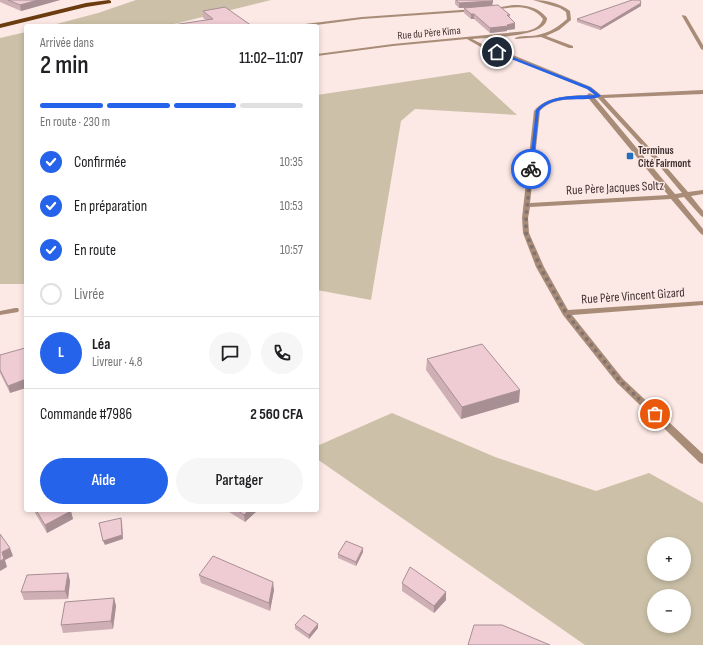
<!DOCTYPE html>
<html lang="fr">
<head>
<meta charset="utf-8">
<style>
	:root { --surface:#fff; --page:#f6f6f6; --text:#202124; --muted:#757577; --line:#e0e0e0; --accent:#2563eb }
	body { margin:0; font-family:"Sofia Sans Condensed",sans-serif; background:var(--page); color:var(--text); height:100vh; display:flex; flex-direction:column; font-size:15px; white-space:nowrap }
	* { box-sizing:border-box; margin:0 }
	p { font-size:13px; color:var(--muted) }
	.icon { flex:none; width:22px; height:22px; fill:none; stroke:currentColor; stroke-width:2; stroke-linecap:round; stroke-linejoin:round }
	.map { position:relative; flex:1; overflow:hidden }
	.drawer { position:absolute; left:24px; top:24px; width:295px; height:488px; display:flex; flex-direction:column; background:var(--surface); border-radius:4px; box-shadow:0 2px 6px #0003 }
	.drawer>* { flex:none }
	.tools { position:absolute; left:647px; top:537px; display:grid; gap:8px }
	.tools a { display:grid; place-items:center; width:44px; height:44px; border-radius:50%; background:var(--surface); box-shadow:0 2px 6px #0003; font-size:20px }
	.pin { position:absolute; display:grid; place-items:center; width:34px; height:34px; color:#fff; margin:-17px; border:2px solid #fff; border-radius:50%; box-shadow:0 1px 4px #0007 }
	.courier { position:absolute; display:grid; place-items:center; width:40px; height:40px; margin:-20px; border:3px solid #2563eb; border-radius:50%; background:#fff; color:#222; box-shadow:0 1px 5px #0007 }
	.headline em { font-style:normal; font-weight:600 }
	.headline div { display:flex; flex-direction:column-reverse }
	.headline { display:flex; align-items:center; justify-content:space-between; height:68px; padding:0 16px }
	h1 { font-size:26px; font-weight:600; line-height:30px }
	.bar { display:grid; grid-template-columns:repeat(4,1fr); gap:6px 4px; align-content:center; height:48px; padding:0 16px }
	.bar i { height:5px; border-radius:3px; background:var(--line) }
	.bar .active { background:var(--accent) }
	.bar p { grid-column:span 4 }
	.line { display:flex; align-items:center; gap:10px; padding:0 16px; border-top:1px solid var(--line) }
	.line div { flex:1 }
	.round { display:grid; place-items:center; flex:none; width:42px; height:42px; border-radius:21px; background:var(--page) }
	ol { padding:0 16px; list-style:none }
	li { display:flex; align-items:center; gap:12px; height:44px }
	li p { margin-inline-start:auto }
	li .icon { padding:4px; border-radius:50%; background:var(--accent); color:#fff; stroke-width:4 }
	li:last-child { color:var(--muted) }
	li i { width:22px; height:22px; border:2px solid var(--line); border-radius:50% }
	.cta { display:flex; gap:8px; margin-top:auto; padding:8px 16px }
	.cta a { flex:1; height:46px; border-radius:24px; background:var(--accent); color:#fff; font-size:16px; font-weight:600; line-height:46px; text-align:center }
	.cta a+a { background:var(--page); color:var(--text) }
	.map>svg:first-child { display:block }
	.green { fill:#ccc1a8; fill-rule:evenodd }
	.lines { fill:none; stroke-linecap:round; stroke-linejoin:round }
	.minor { fill:#a88c77; fill-rule:evenodd }
	.primary { fill:#6a3c10; fill-rule:evenodd }
	.wall { fill:#ceafb5 }
	.shaded-wall { fill:#a78f94 }
	.building { fill:#efccd3; stroke:#a78f94 }
	.route { fill:#2563eb }
	.done { stroke:#827270; stroke-width:4; stroke-dasharray:0 7.2 }
	.poi-dot { fill:#236fbf; stroke:#fce8e4; stroke-width:1.5 }
	.labels { text-anchor:middle; dominant-baseline:central; stroke-width:3; stroke-linejoin:round; paint-order:stroke }
	.far-street-label { font-size:11px; fill:#403331; stroke:#fce8e4 }
	.far-poi-label { font-size:11px; font-weight:bold; fill:#403331; stroke:#fce8e4; text-anchor:start }
	.street-label { font-size:13px; fill:#403331; stroke:#fce8e4 }
</style>
</head>
<body>
<div class="map">
<svg width="703" height="645" viewBox="0 0 703 645">
	<rect width="100%" height="100%" fill="#fce8e4"/>
	<!-- green -->
	<path class="green" d="M136,0H271L166,26H49L98,13Z
		M26,32V284H0V38Z
		M470,72L517,115L415,109L401,121L371,300L317,290V95Z
		M392,413L495,457L596,491L649,473L703,503V645H585L317,459V446ZM654,544H684V574H654ZM654,596H684V626H654Z"/>
	<g class="lines">
		<!-- minor -->
		<path class="minor" d="M533,0C545,0 560,3 570,11L571,20L559,30L546,36L573,46V48H569L541,37L515,39V38C519,36 525,36 530,36C545,35 556,29 567,19L566,12L560,8Z
			M513,5C527,5 538,7 547,18C547,38 487,37 472,39L490,48L508,53L591,87L601,95L703,90V94L604,98L649,147L688,192L703,190V194L691,196L703,211V217L701,216L684,197L678,198L703,229V235L701,234L671,199L530,207L528,218L529,233L544,267L568,310L703,301V305L572,315L623,379L703,454V464L700,463L617,383L563,315L536,267L523,233L522,218L534,111C546,96 569,96 587,95L589,93L595,95L587,89L504,55L486,50L467,39L393,46L317,56V54L393,44L527,31C534,29 540,27 543,19C530,2 509,8 491,10L489,9ZM595,98H598L645,149L682,193L675,194ZM589,99L668,195L530,203L540,111C551,98 573,99 589,99Z
			M475,9L477,10V11L362,19L308,26H295L297,25L362,17Z
			M682,15L686,16L703,45V50L701,49L682,16Z
			M15,308H18L19,310L18,312L0,315V311Z"/>
		<!-- primary -->
		<path class="primary" d="M109,0L111,1V3L86,7L0,28V24L86,3Z"/>
	</g>
	<!-- wall -->
	<path class="wall" d="M0,0H60L21,11L0,2Z
		M455,0H492L493,1L492,6L510,15V18L515,29L507,30V31L490,33L474,19H471L464,13V8H459L455,4Z
		M641,6L600,30L577,22V19Z
		M203,11L252,26L206,20L203,18Z
		M0,355L10,393L0,373Z
		M427,359L519,402L461,419L426,370Z
		M34,510H70L73,519L47,533L35,513Z
		M226,510H258L245,522Z
		M363,552L356,566L338,558V554Z
		M68,573L70,581L68,599L24,600L21,592Z
		M199,575L274,590L270,611L201,583Z
		M402,583L446,592V600L434,613L402,591Z
		M114,598L116,606L113,629L63,633L61,625Z
		M295,625L318,628L309,639L295,629Z"/>
	<!-- shaded-wall -->
	<path class="shaded-wall" d="M38,0H60L21,11L20,5Z
		M493,1L492,6L459,8V3Z
		M641,3V6L600,30L601,27Z
		M471,14H474V19H471Z
		M515,23V29L507,30V31L490,33V28Z
		M26,379V388L10,393L8,386Z
		M520,390L519,402L461,419L462,407Z
		M249,510H258L245,522L244,515Z
		M71,511L73,519L47,533L45,525Z
		M121,518L122,522L123,539L105,545L103,541Z
		M10,548L13,556L5,560L7,567L0,571V561L2,552Z
		M363,548V552L356,566V562Z
		M68,573L70,581L68,599L65,591Z
		M273,582L274,590L270,611L269,603Z
		M446,592V600L434,613V606Z
		M114,598L116,606L113,629L111,621Z
		M318,624V628L309,639V635Z"/>
	<!-- building -->
	<path class="building" d="M8,0H38L20,5Z
		M456,0H492L493,1L459,3Z
		M632,0H640L641,3L601,27L577,19Z
		M498,5L510,15H507L515,23L507,25L508,26L490,28L474,14H471L464,8Z
		M225,7L252,26H166L213,19L203,11Z
		M482,344L520,390L462,407L427,359Z
		M25,348L26,350V379L8,386L0,370V355Z
		M36,510H70L71,511L45,525Z
		M237,510H249L244,515Z
		M121,518L122,535L103,541L99,523Z
		M0,534L10,548L2,552L4,559L0,561Z
		M346,541L363,548L356,562L338,554Z
		M213,556L273,582L269,603L199,575Z
		M410,567L446,592L434,606L402,583Z
		M68,573L65,591L21,592L27,575Z
		M114,598L111,621L61,625L65,602Z
		M304,615L318,624L309,635L295,625Z
		M474,625H502L550,645H468Z"/>
	<!-- route -->
	<path class="route" d="M497,51L590,87L601,96C585,104 556,92 539,111L533,170L529,169L536,110C549,94 576,96 595,95L587,89L496,53Z"/>
	<g class="lines">
		<!-- done -->
		<path class="done" d="M531,169L526,218V233L540,267L566,313L620,381L655,414"/>
	</g>
	<!-- markers -->
	<rect class="poi-dot" x="626" y="152" width="8" height="8" rx="2"/>
	<g class="labels">
		<!-- far-street labels -->
		<g class="far-street-label">
			<text transform="translate(429 33) rotate(-5)">Rue du Père Kima</text>
		</g>
		<!-- far-poi labels -->
		<g class="far-poi-label">
			<text x="638" y="150">Terminus<tspan x="638" dy="13">Cité Fairmont</tspan></text>
		</g>
		<!-- street labels -->
		<g class="street-label">
			<text transform="translate(615 188) rotate(-3)">Rue Père Jacques Soltz</text>
			<text transform="translate(633 296) rotate(-4)">Rue Père Vincent Gizard</text>
		</g>
	</g>
</svg>
<div class="tools">
<a>+</a>
<a>−</a>
</div>
<div class="pin" style="left:655px;top:414px;background:#ea580c"><svg class="icon" aria-label="bag" viewBox="0 0 24 24"><path d="M5 8h14l-1 12H6zM9 8a3 3 0 0 1 6 0"/></svg></div>
<div class="pin" style="left:497px;top:52px;background:#1f2937"><svg class="icon" aria-label="home" viewBox="0 0 24 24"><path d="M3 11l9-7 9 7M6 9v11h12V9"/></svg></div>
<div class="courier" style="left:531px;top:169px"><svg class="icon" aria-label="bike" viewBox="0 0 24 24"><circle cx="6" cy="16" r="4"/><circle cx="18" cy="16" r="4"/><path d="M6 16l4-8h5l3 8M10 8l3 8H6M13 5h3"/></svg></div>
<section class="drawer">
<div class="headline"><div><h1>2 min</h1><p>Arrivée dans</p></div><em>11:02–11:07</em></div>
<div class="bar"><i class="active"></i><i class="active"></i><i class="active"></i><i></i><p>En route · 230 m</p></div>
<ol>
<li><svg class="icon" aria-label="check" viewBox="0 0 24 24"><path d="M5 12l5 5 9-10"/></svg>Confirmée<p>10:35</p></li>
<li><svg class="icon" aria-label="check" viewBox="0 0 24 24"><path d="M5 12l5 5 9-10"/></svg>En préparation<p>10:53</p></li>
<li><svg class="icon" aria-label="check" viewBox="0 0 24 24"><path d="M5 12l5 5 9-10"/></svg>En route<p>10:57</p></li>
<li><i></i>Livrée</li>
</ol>
<div class="line" style="height:72px"><b class="round" style="background:var(--accent);color:#fff">L</b><div><b>Léa</b><p>Livreur · 4.8</p></div><a class="round"><svg class="icon" aria-label="chat" viewBox="0 0 24 24"><path d="M4 5h16v11H9l-5 4z"/></svg></a><a class="round"><svg class="icon" aria-label="phone" viewBox="0 0 24 24"><path d="M5 4h4l2 5-3 2q2 4 5 5l2-3 5 2v4C11 20 4 13 5 4z"/></svg></a></div>
<div class="line" style="height:52px"><div>Commande #7986</div><b>2 560 CFA</b></div>
<div class="cta"><a>Aide</a><a>Partager</a></div>
</section>
</div>
</body>
</html>
